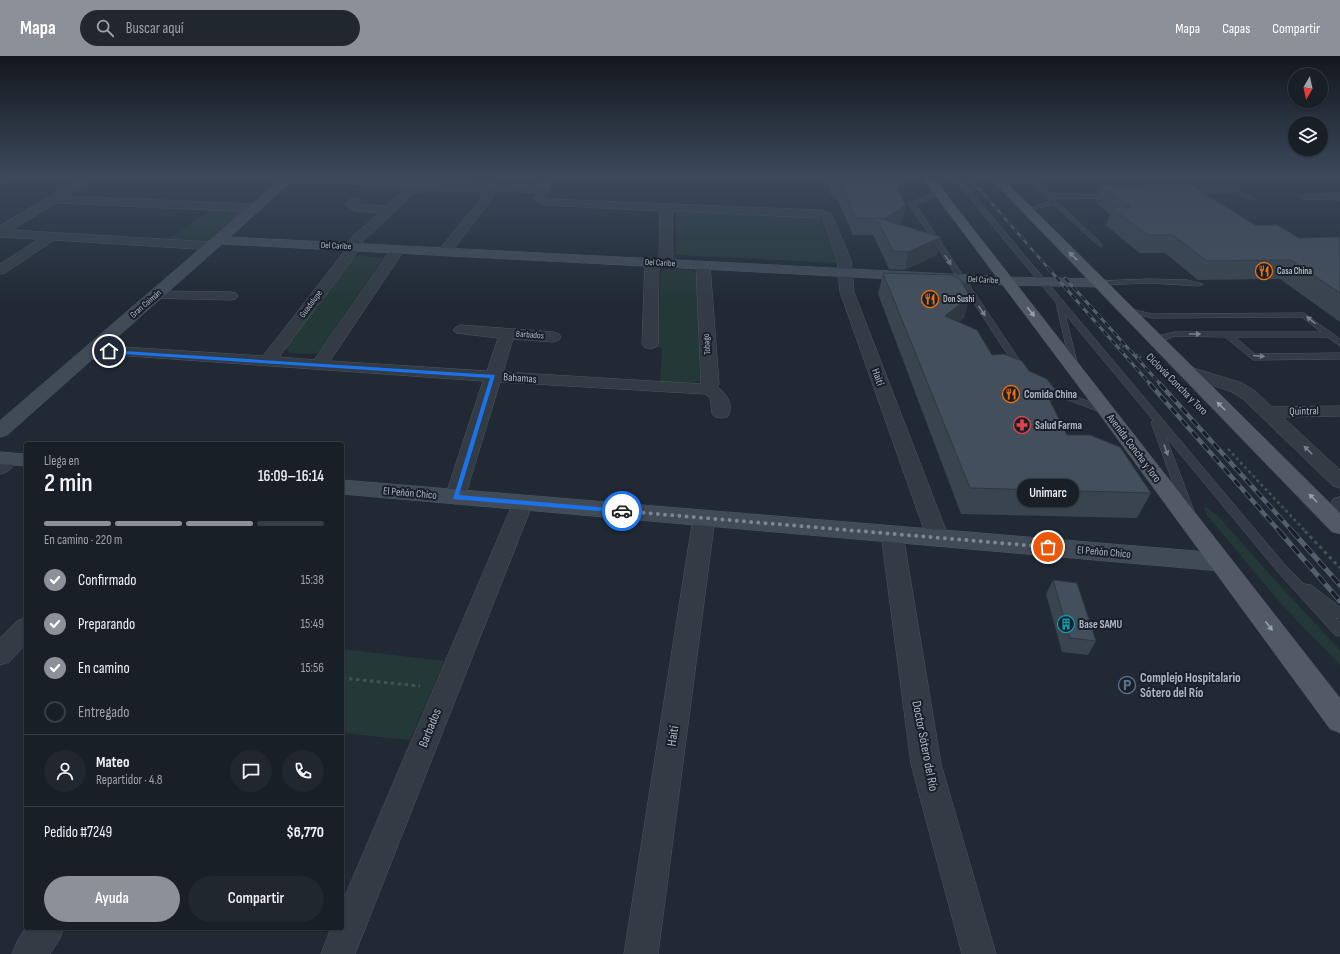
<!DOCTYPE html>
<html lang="es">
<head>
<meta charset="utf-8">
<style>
	:root { --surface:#181f27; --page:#21272f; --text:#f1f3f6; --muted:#9fa2a7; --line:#363d44; --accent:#8c9099 }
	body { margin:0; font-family:"Sofia Sans Condensed",sans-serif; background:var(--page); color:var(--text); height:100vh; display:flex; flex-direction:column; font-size:15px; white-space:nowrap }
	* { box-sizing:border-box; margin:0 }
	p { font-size:13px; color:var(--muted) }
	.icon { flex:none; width:22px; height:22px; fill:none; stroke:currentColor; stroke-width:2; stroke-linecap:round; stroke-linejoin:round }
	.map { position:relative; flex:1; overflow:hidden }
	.details { position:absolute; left:24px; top:386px; width:320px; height:488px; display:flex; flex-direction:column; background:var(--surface); border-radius:4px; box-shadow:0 1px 3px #0004,0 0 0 1px var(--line) }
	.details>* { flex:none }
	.needle { width:26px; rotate:189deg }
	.buttons { position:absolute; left:1288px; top:12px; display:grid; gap:8px }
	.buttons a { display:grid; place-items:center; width:40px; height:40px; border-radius:50%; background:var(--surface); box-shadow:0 1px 3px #0004,0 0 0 1px var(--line); font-size:20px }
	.pin { position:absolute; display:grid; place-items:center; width:34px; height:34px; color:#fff; margin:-17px; border:2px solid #fff; border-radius:50%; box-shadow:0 1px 4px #0007 }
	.courier { position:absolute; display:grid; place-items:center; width:40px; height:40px; margin:-20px; border:3px solid #1a73e8; border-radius:50%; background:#fff; color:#222; box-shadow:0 1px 5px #0007 }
	.bubble { position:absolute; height:28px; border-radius:14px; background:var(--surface); box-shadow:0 1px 3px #0004,0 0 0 1px var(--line); font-size:13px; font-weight:600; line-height:28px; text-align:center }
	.summary em { font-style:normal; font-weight:600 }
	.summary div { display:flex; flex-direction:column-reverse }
	.summary { display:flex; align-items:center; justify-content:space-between; height:68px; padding:0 20px }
	h1 { font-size:26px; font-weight:600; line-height:30px }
	.bar { display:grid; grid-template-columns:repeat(4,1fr); gap:6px 4px; align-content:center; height:48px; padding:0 20px }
	.bar i { height:5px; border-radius:3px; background:var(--line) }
	.bar .on { background:var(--accent) }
	.bar p { grid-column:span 4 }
	.line { display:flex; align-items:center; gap:10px; padding:0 20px; border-top:1px solid var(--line) }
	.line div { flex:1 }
	.round { display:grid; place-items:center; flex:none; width:42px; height:42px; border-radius:21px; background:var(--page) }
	ol { padding:0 20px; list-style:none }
	li { display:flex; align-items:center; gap:12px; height:44px }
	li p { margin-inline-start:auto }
	li .icon { padding:4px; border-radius:50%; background:var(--accent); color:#fff; stroke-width:4 }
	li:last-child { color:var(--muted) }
	li i { width:22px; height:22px; border:2px solid var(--line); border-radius:50% }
	.cta { display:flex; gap:8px; margin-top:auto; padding:8px 20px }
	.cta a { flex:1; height:46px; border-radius:24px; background:var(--accent); color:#fff; font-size:16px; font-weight:600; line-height:46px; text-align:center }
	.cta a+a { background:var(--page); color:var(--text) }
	header { display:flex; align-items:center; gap:24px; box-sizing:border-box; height:56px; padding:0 20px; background:var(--accent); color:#fff }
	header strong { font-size:19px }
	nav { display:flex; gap:22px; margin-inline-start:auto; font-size:14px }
	.search { width:280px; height:36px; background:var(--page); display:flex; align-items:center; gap:10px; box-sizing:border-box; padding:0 14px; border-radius:22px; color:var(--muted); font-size:15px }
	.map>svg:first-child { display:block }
	.green { fill:#253838 }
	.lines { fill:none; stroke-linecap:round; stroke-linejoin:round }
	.lane-casing { stroke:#4e5660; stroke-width:1 }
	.street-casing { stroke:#4e5660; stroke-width:1 }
	.secondary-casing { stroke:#4e5660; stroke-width:1 }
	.primary-casing { stroke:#3d444f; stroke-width:1 }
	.path-far2 { stroke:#415355; stroke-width:2; stroke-dasharray:2 2; stroke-linecap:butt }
	.path-far1 { stroke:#415355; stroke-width:2.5; stroke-dasharray:3 3; stroke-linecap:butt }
	.path { stroke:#415355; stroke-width:3; stroke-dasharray:3.5 3.5; stroke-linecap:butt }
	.lane { fill:#333b45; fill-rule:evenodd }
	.street { fill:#333b45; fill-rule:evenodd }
	.secondary { fill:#414b58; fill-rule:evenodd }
	.primary { fill:#515a65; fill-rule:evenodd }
	.rail-far3-casing { stroke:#555f6c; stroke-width:2.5 }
	.rail-far2-casing { stroke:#555f6c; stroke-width:3 }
	.rail-far1-casing { stroke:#555f6c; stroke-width:4.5 }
	.rail-casing { stroke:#555f6c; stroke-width:5 }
	.rail-far3 { stroke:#19202a; stroke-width:1.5; stroke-dasharray:5; stroke-linecap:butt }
	.rail-far2 { stroke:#19202a; stroke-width:2; stroke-dasharray:6; stroke-linecap:butt }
	.rail-far1 { stroke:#19202a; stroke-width:3; stroke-dasharray:8; stroke-linecap:butt }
	.rail { stroke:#19202a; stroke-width:3.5; stroke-dasharray:10; stroke-linecap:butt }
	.wall { fill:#3a444f }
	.shaded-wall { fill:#2f3740 }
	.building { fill:#434f5c; stroke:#2f3740 }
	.oneway { fill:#969fab }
	.oneway2 { fill:#767f8a }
	.route { fill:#1a73e8 }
	.done { stroke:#7c8590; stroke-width:4; stroke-dasharray:0 7.2 }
	.labels { text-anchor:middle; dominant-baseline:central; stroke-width:4; stroke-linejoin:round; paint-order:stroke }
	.far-street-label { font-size:9px; fill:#adb6c2; stroke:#19202a }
	.far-poi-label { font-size:9px; font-weight:bold; fill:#adb6c2; stroke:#19202a; text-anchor:start }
	.street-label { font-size:11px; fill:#adb6c2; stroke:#19202a }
	.poi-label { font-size:11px; font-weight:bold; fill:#adb6c2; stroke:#19202a; text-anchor:start }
	.near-poi-label { font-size:13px; font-weight:bold; fill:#adb6c2; stroke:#19202a; text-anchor:start }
	.near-street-label { font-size:13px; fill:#adb6c2; stroke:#19202a }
</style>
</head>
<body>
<header>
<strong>Mapa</strong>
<div class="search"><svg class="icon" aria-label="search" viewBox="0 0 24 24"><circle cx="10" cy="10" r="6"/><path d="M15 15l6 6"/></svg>Buscar aquí</div>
<nav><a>Mapa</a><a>Capas</a><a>Compartir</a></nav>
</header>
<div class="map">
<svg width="1340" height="898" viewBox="0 0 1340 898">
	<rect width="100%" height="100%" fill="#202934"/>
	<!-- green -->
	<path class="green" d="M422,130L486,133L487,135L482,141L414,138Z
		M213,153L244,155L208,185L169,183Z
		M676,156L820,162L838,207L676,199Z
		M359,199L383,202L319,296L314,298L289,297L286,292L353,201Z
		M667,213L692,214L697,218L700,324L693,328L660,327L662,292L657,291L661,216Z
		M1206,451L1217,459L1283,533L1340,594V609L1280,547L1207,459L1204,452Z
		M342,593L444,605L410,684L342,677Z"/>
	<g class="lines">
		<!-- lane casing -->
		<g class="lane-casing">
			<path id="lane" d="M952,120H958L1285,509L1304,528L1311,529L1340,551V563L1335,561L1340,566V580L1335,579L1277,515L1166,381L1194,455L1192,458H1184L1151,366L1153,364L1065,258L1079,314L1078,316H1072L1056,247Z
				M1023,120H1223L1226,122L1223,124L1032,123L1049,138L1114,139V141L1112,142H1053L1102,188V190L1100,191L1053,148L1025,156V154L1050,145L1031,128H999L996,126L999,124H1027Z
				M1189,134H1237L1255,143L1250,144L1236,138L1187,137V135Z
				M936,137L941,138L916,149L1026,314L1025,316H1019L909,148Z
				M1150,223L1187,224L1203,228L1199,230L1150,227L1101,229L1097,227L1101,225Z
				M1123,251L1152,258L1304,257L1340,283V290L1327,281H1235L1255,298L1340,297V303L1253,304L1225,281L1175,280L1158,287L1154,285L1158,280L1174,276H1321L1302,261L1152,262L1123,255Z
				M1042,328L1109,353L1111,355L1106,358L1103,357L1039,333V329Z"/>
		</g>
		<!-- street casing -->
		<g class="street-casing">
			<path id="street" d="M85,120H98L67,140L255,148L261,152L255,156L56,147L11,174L212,186L218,190L212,194L54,184L5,217L0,218V208L39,183L0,181V170Z
				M238,120H320L539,130L543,120H553L546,143L820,154L831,157L851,204L854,236L949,482L946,487L938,490L930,487L927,482L840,236L837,204L822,162H819L672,155L673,207L671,210H661L659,207L660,155L543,149L534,144L537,137L498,135L449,199L444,200L437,196L487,135L420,132L362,186L354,201L279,301L314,304L393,190L398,189L405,193L330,305L487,315L498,282L456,277L453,274L456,271L461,269L553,276L559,278L561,281L559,284L553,286L513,283L503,316L701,328L696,209L698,206H708L710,209L719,328L717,331C727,337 735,351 727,361L721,362L715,361L712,357L710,342L705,338L500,326L465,441L462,446L455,448L448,446L445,441L483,325L87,297L85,294L87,291L93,289L263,300L343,197L352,181L379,157L354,155L345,149L350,143H358L360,145L358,148L386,150L407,131L243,123Z
				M1305,138H1340V144L1301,143L1299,141L1301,139Z
				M652,202L657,203L659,206L658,288L656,291L650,293L644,291L642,288L645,206L647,203Z
				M156,235L231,236L236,237L238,240L236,243L231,244L151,242L149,239L151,236Z
				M1187,310L1242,327L1255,335L1272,351L1340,350V360L1283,361L1340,414V432L1333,430L1243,343L1230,335L1181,319L1179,315L1181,311Z
				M11,397L18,399L21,403L7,416L0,418V402Z
				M523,440L530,442L533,447L355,898H321L331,872H342V847L513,447L516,442Z
				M1340,441V468L1333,470L1325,468L1322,463L1333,443Z
				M704,455L712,457L715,462L658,898H624L693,462L696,457Z
				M892,470L900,473L903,478L941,708L996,898H962L911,708L881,478L884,473Z
				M26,562V588L9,606L0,609V582L17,565Z
				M26,872H64L59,884L50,898H12L17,886Z"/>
		</g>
		<!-- secondary casing -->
		<g class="secondary-casing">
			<path id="secondary" d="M285,120H297L230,181L1007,221L1101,223L1106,224L1108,227L1106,230L1101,231L1007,229L222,188L7,379L0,381V365Z
				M0,396L26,398V410L0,408Z
				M342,424L1220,497L1228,500L1232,506L1228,512L1220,515L342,438Z"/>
		</g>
		<!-- primary casing -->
		<g class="primary-casing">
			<path id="primary" d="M921,120H932L1340,642V677L1330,673L1100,359Z
				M988,120H1000L1340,457V478L1332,476Z"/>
		</g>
		<!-- path-far2 -->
		<path class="path-far2" d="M1119,288L1142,302"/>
		<!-- path-far1 -->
		<path class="path-far1" d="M1228,393L1306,476"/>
		<!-- path -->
		<path class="path" d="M1305,475L1340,512
			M342,622L420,630"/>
		<!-- lane -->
		<use href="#lane" class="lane"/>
		<!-- street -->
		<use href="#street" class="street"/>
		<!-- secondary -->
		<use href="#secondary" class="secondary"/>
		<!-- primary -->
		<use href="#primary" class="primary"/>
		<!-- rail-far3 casing -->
		<g class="rail-far3-casing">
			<path id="rail-far3" d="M968,120L1049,213"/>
		</g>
		<!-- rail-far2 casing -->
		<g class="rail-far2-casing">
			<path id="rail-far2" d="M1048,212L1151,329
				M1065,222L1161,329"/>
		</g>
		<!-- rail-far1 casing -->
		<g class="rail-far1-casing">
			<path id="rail-far1" d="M1150,328L1280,476
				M1160,328L1293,476"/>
		</g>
		<!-- rail casing -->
		<g class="rail-casing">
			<path id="rail" d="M1279,475L1340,545
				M1292,475L1340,529"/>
		</g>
		<!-- rail-far3 -->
		<use href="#rail-far3" class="rail-far3"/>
		<!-- rail-far2 -->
		<use href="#rail-far2" class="rail-far2"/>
		<!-- rail-far1 -->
		<use href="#rail-far1" class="rail-far1"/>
		<!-- rail -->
		<use href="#rail" class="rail"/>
	</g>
	<!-- wall -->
	<path class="wall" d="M826,120H902L899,133H898L906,149L902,166L899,168L941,181L937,199L905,214L889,213L873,179H853L836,140L831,139Z
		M1101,129L1255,169L1299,182H1340V266L1280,223L1198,224L1165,197H1139L1106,169L1110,158L1095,146Z
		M883,217L970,240L964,262L958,266L992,299L1051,347L1067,379L1151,437L1137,462L961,458L878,238Z
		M1053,524L1096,585L1088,599L1062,596L1046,538Z"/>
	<!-- shaded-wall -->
	<path class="shaded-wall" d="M0,120H26L0,132Z
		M906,149L902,166L884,178L883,175L885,162Z
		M941,181L937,199L905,214L908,196Z
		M970,240L964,262L939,283L945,260Z
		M1056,335L1046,360L1048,341Z"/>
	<!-- building -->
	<path class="building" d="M833,120H891L906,149L885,162H878L941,181L908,196L893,195L876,162H856L839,124L833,123Z
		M1189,128L1255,169H1277L1299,182L1338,181L1340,182V237L1291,204L1207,205L1173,179H1147L1112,152L1131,151L1101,129Z
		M883,217L952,219L960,223L970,240L945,260L977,274L992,299L1004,298L1022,305L1029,315L1047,323L1056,335L1048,341L1067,379H1090L1120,391L1151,437L970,432Z
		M1053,524L1077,527L1096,585L1070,582Z"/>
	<!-- one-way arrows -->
	<defs><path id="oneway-solid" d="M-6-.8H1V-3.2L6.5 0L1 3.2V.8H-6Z"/></defs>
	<g class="oneway">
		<use href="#oneway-solid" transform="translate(1073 200) rotate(-136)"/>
		<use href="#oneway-solid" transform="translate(1031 256) rotate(52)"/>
		<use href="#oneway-solid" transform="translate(1221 350) rotate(-135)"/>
		<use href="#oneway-solid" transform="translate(1313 442) rotate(-135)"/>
		<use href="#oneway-solid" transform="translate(1269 570) rotate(53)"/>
	</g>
	<g class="oneway2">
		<use href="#oneway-solid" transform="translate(948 204) rotate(57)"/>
		<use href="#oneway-solid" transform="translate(982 255) rotate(56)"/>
		<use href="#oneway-solid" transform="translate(1311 264) rotate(-141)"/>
		<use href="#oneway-solid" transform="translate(1195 278)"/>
		<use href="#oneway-solid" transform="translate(1259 300) rotate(5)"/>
		<use href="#oneway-solid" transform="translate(1166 394) rotate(70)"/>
		<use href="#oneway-solid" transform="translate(1308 394) rotate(-136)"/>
	</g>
	<!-- sky -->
	<linearGradient id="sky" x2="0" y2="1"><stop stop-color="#12171d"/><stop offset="0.49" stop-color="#3c495c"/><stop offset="1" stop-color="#3c495c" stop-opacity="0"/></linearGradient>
	<rect width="1340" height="246" fill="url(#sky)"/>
	<!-- route -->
	<path class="route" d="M107,294L495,319L459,439L622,453L625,455L622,457L453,443L490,322L109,297Z"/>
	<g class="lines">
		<!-- done -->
		<path class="done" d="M622,455L1048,491"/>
	</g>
	<!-- icons -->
	<defs>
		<g id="restaurant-ring" transform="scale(0.9)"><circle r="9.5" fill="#19202a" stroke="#e8710a" stroke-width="1.5"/><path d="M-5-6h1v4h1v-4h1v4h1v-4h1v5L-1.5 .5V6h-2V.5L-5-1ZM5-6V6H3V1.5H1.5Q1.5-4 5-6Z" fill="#e8710a"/></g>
		<g id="pharmacy-ring" transform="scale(0.9)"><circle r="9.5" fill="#19202a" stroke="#e0444e" stroke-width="1.5"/><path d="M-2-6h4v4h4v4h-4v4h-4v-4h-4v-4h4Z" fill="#e0444e"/></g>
		<g id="building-ring" transform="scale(0.9)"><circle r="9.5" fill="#19202a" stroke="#0f9aa8" stroke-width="1.5"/><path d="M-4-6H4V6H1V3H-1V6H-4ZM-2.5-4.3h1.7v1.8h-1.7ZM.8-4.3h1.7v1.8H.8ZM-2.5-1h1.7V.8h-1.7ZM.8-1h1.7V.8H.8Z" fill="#0f9aa8"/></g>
		<g id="parking-ring" transform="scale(0.9)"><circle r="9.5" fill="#19202a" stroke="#5c6f8a" stroke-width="1.5"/><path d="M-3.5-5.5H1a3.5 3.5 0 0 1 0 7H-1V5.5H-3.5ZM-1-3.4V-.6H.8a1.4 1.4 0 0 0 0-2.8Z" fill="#5c6f8a"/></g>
	</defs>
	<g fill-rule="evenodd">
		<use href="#restaurant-ring" x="1264" y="215"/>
		<use href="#restaurant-ring" x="930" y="243"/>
		<use href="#restaurant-ring" x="1011" y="338"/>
		<use href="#pharmacy-ring" x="1022" y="369"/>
		<use href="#building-ring" x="1066" y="568"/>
		<use href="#parking-ring" x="1127" y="629"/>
	</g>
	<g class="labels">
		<!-- far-street labels -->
		<g class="far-street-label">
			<text transform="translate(336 190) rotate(3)">Del Caribe</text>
			<text transform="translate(660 207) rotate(3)">Del Caribe</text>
			<text transform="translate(983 224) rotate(3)">Del Caribe</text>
			<text transform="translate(146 248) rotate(-41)">Gran Caimán</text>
			<text transform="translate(311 248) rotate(-53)">Guadalupe</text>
			<text transform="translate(530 279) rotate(4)">Barbados</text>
			<text transform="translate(707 288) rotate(-94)">Tobago</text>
		</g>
		<!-- far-poi labels -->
		<g class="far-poi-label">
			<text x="1277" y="215">Casa China</text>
			<text x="943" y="243">Don Sushi</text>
		</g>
		<!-- street labels -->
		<g class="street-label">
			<text transform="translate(878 321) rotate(70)">Haití</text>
			<text transform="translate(520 322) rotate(4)">Bahamas</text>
			<text transform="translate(1177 328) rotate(45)">Ciclovía Concha y Toro</text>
			<text transform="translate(1304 355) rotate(-1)">Quintral</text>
			<text transform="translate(1134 392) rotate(53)">Avenida Concha y Toro</text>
			<text transform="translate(410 437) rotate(5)">El Peñón Chico</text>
			<text transform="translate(1104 496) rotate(5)">El Peñón Chico</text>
		</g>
		<!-- poi labels -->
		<g class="poi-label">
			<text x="1024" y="338">Comida China</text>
			<text x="1035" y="369">Salud Farma</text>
			<text x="1079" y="568">Base SAMU</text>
		</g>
		<!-- near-poi labels -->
		<g class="near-poi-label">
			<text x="1140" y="622">Complejo Hospitalario<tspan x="1140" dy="15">Sótero del Río</tspan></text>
		</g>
		<!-- near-street labels -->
		<g class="near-street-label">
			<text transform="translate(430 672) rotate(-68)">Barbados</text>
			<text transform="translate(673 680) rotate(-82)">Haití</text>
			<text transform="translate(925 690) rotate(79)">Doctor Sótero del Río</text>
		</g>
	</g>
</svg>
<div class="buttons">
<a><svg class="needle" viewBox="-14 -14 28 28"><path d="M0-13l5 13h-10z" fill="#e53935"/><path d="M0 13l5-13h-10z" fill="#9fa2a7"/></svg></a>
<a><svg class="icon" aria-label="layers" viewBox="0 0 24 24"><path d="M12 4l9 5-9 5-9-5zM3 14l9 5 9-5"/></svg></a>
</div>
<div class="pin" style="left:1048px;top:491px;background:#ea580c"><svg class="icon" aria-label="bag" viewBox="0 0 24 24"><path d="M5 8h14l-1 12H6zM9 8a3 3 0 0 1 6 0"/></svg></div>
<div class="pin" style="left:109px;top:295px;background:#1f2937"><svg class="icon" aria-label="home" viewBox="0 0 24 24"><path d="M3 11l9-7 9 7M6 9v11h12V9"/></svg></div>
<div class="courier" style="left:622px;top:455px"><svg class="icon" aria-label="car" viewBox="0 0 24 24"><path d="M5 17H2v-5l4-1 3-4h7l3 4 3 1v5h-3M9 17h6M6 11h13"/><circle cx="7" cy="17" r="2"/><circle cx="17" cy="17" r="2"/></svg></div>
<div class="bubble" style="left:1017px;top:423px;width:62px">Unimarc</div>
<section class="details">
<div class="summary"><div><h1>2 min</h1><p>Llega en</p></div><em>16:09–16:14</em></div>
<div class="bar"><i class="on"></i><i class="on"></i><i class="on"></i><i></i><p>En camino · 220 m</p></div>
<ol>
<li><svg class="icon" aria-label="check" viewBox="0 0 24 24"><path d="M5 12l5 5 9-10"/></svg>Confirmado<p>15:38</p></li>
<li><svg class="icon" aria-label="check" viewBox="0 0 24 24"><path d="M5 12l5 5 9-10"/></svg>Preparando<p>15:49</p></li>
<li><svg class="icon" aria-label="check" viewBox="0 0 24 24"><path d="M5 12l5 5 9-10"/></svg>En camino<p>15:56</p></li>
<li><i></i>Entregado</li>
</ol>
<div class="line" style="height:72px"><a class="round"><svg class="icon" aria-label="person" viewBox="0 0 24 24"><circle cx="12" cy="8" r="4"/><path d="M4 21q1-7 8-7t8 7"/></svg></a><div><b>Mateo</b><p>Repartidor · 4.8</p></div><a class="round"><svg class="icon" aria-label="chat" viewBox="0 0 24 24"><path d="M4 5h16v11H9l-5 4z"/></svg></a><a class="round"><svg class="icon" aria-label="phone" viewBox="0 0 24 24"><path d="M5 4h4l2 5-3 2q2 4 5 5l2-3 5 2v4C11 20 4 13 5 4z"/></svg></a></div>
<div class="line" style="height:52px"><div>Pedido #7249</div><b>$6,770</b></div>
<div class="cta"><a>Ayuda</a><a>Compartir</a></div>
</section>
</div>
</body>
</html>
